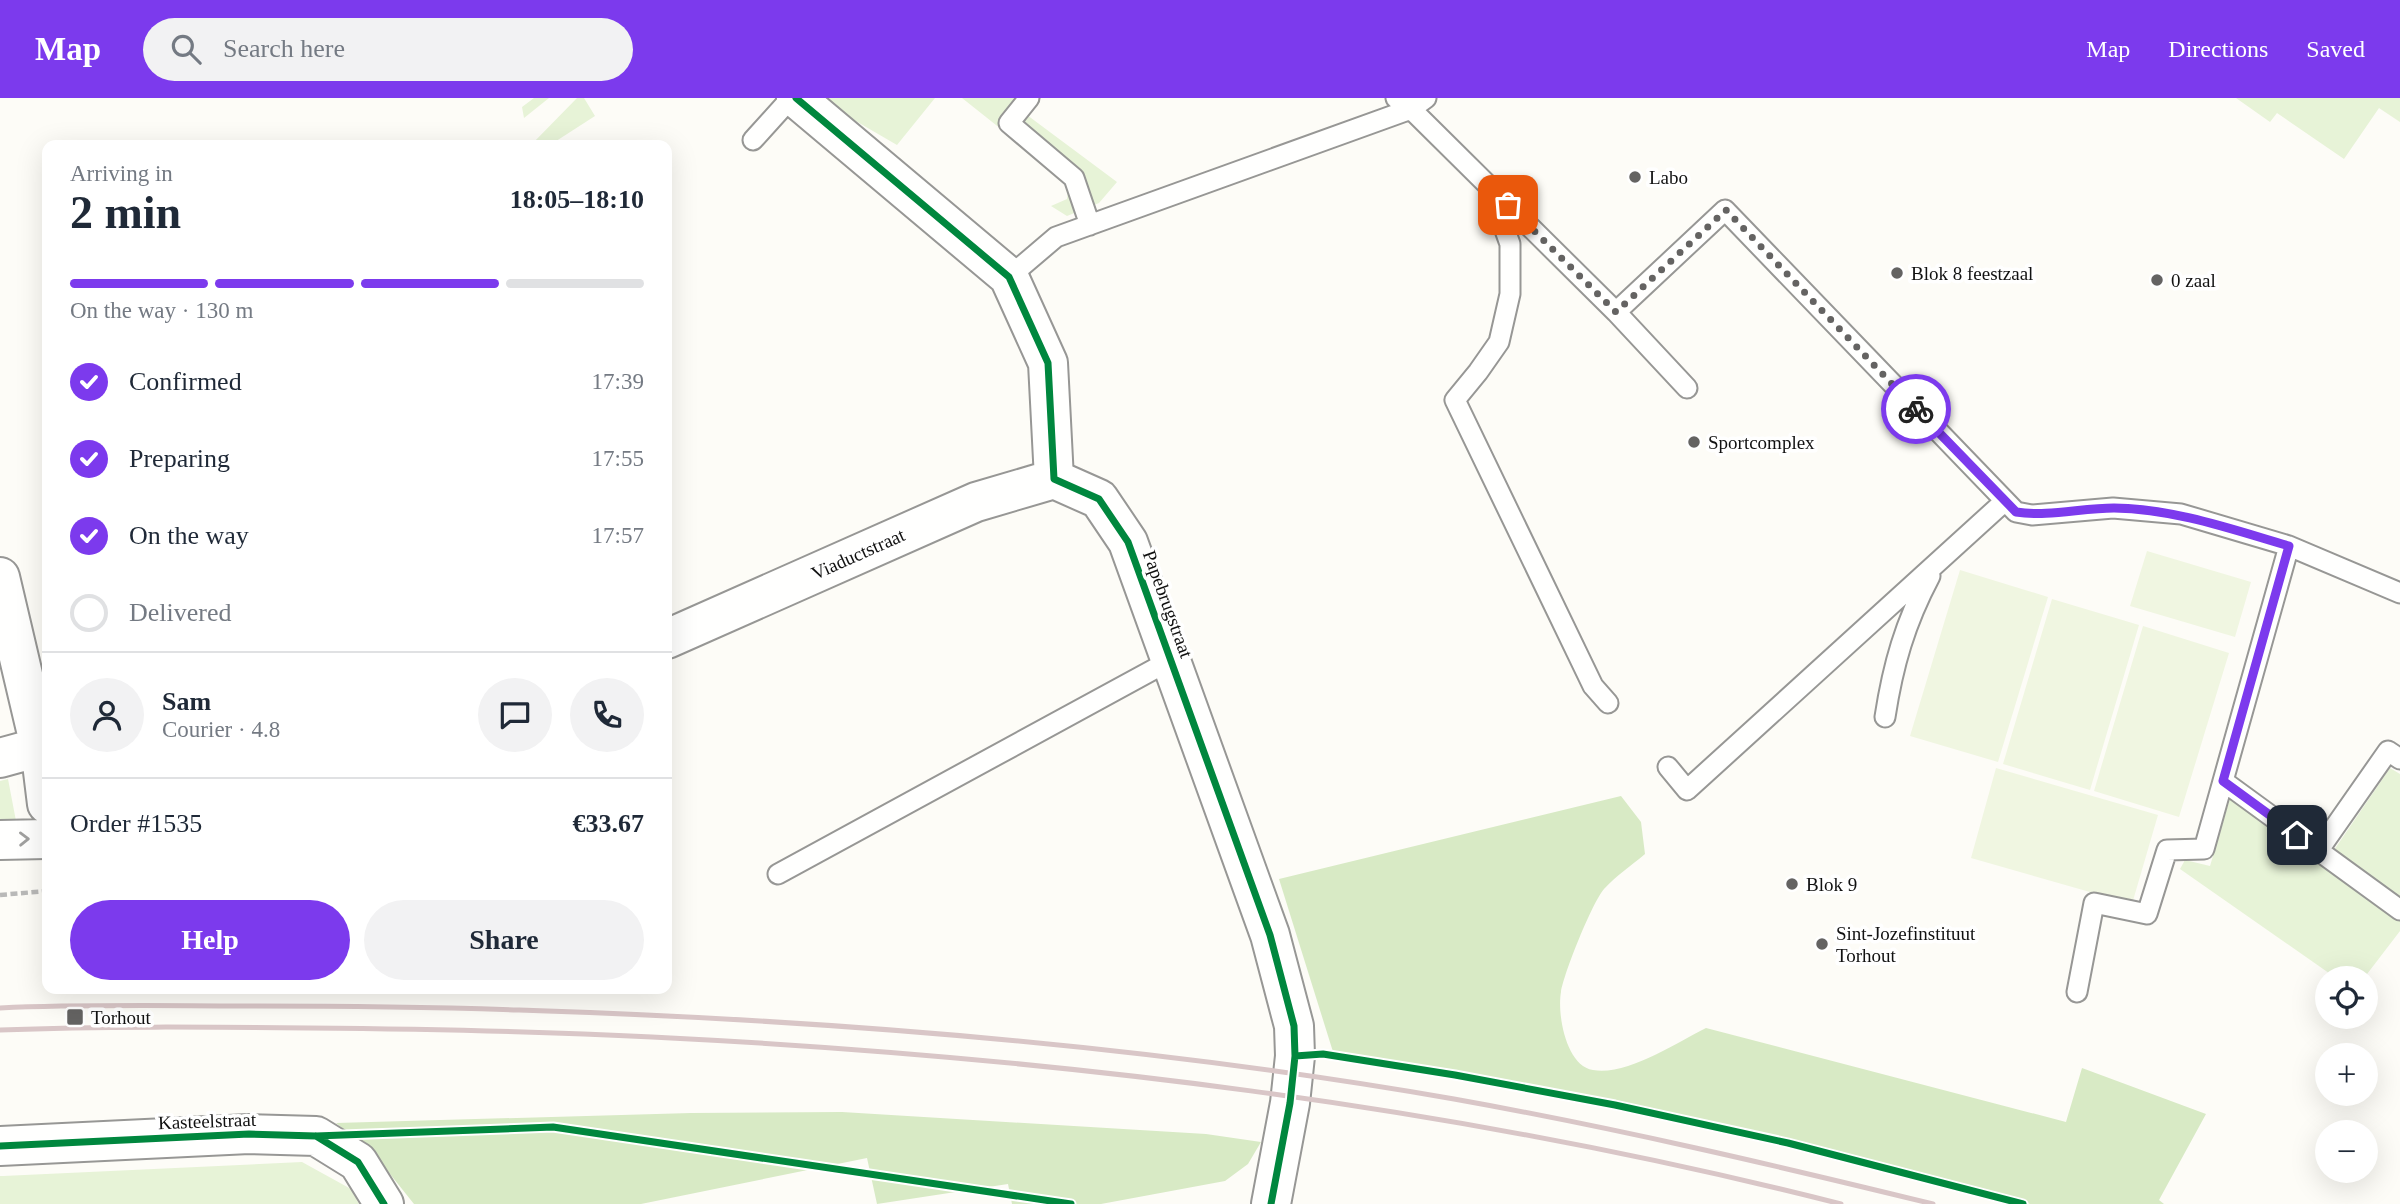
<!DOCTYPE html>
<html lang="en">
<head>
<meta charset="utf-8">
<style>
	:root { --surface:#fff; --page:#f2f2f3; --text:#1f2937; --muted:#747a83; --line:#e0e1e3; --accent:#7c3aed }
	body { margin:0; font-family:"Times New Roman",serif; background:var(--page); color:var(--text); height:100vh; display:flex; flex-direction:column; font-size:26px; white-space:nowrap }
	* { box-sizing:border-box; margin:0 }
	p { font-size:23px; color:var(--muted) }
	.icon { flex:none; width:38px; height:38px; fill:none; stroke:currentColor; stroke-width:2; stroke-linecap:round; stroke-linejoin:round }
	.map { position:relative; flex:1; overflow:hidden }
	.panel { position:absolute; left:42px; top:42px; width:630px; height:854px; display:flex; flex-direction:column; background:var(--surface); border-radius:14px; box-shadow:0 7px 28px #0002 }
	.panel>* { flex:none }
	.buttons { position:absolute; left:2315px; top:868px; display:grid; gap:14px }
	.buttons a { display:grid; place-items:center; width:63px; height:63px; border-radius:50%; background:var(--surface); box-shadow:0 7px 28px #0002; font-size:35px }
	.pin { position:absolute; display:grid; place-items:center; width:60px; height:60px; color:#fff; margin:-30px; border-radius:14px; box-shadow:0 4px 10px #0006 }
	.courier { position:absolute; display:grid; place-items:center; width:70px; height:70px; margin:-35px; border:5px solid #7c3aed; border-radius:50%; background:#fff; color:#222; box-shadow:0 2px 9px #0007 }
	.overview em { font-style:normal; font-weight:700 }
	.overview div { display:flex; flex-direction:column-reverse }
	.overview { display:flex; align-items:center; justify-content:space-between; height:119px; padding:0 28px }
	h1 { font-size:46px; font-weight:700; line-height:52px }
	.bar { display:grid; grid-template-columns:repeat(4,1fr); gap:10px 7px; align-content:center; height:84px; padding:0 28px }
	.bar i { height:9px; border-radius:5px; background:var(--line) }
	.bar .on { background:var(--accent) }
	.bar p { grid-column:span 4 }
	.line { display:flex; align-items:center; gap:18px; padding:0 28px; border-top:2px solid var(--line) }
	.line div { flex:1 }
	.round { display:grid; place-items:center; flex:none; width:74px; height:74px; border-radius:37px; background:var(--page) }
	ol { padding:0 28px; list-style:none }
	li { display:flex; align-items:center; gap:21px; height:77px }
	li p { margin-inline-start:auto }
	li .icon { padding:7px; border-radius:50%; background:var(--accent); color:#fff; stroke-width:4 }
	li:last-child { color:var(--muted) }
	li i { width:38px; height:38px; border:4px solid var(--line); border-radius:50% }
	.button { display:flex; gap:14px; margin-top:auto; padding:14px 28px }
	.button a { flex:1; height:80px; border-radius:42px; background:var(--accent); color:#fff; font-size:28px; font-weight:700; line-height:80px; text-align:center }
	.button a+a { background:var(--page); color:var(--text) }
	header { display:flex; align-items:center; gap:42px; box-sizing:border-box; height:98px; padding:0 35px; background:var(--accent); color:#fff }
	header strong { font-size:33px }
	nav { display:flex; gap:38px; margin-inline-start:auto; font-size:24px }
	.search { width:490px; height:63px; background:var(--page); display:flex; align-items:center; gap:18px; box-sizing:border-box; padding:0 24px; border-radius:38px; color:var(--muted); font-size:26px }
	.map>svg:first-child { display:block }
	.green { fill:#e7f3d7 }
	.forest { fill:#d8eac5 }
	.pitch { fill:#f0f6e1 }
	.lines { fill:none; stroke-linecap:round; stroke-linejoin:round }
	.service-casing { stroke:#979795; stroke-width:23 }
	.minor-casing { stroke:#979795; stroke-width:42 }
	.path { stroke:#b9b9b8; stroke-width:4.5; stroke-dasharray:7 3.5; stroke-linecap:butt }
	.service { stroke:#fffffe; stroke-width:19 }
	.minor { stroke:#fffffe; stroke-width:38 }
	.rail { stroke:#d9c6c7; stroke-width:5 }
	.cycleway-casing { stroke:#fff; stroke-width:11 }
	.cycleway { stroke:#00873e; stroke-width:7 }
	.oneway { stroke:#a0a09f }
	.done { stroke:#646362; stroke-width:7; stroke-dasharray:0 12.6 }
	.route { stroke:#7c3aed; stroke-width:9 }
	.poi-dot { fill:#646362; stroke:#fff; stroke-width:2.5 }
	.labels { text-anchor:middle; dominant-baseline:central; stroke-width:7; stroke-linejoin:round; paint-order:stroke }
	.poi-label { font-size:19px; fill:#111; stroke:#fff; text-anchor:start }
	.street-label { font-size:19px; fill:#111; stroke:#fff }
</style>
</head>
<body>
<header>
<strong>Map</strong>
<div class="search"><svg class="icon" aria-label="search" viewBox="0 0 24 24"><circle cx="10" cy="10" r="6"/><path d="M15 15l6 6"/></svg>Search here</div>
<nav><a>Map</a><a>Directions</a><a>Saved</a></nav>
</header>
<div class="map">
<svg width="2400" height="1106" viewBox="0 0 2400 1106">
	<rect width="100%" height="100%" fill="#fdfcf7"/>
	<!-- green -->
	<path class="green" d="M534,0H549L524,20L522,9Z
		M577,0H584L595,18L550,47H531Z
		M822,0H935L897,47L823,4Z
		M962,0H1041L1027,17L1117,84L1099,105L1067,118L1051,108L1067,101L1069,85Z
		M2236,0H2400V24L2379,10L2344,61L2277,15L2270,24Z
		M2390,670L2400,676V800L2332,755Z
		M8,681L16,723H0V683Z
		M2231,697L2400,818V833L2364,880H2336L2180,771L2185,762L2210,768Z
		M302,1064L351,1091L359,1106H0V1078H3Z"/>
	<!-- forest -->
	<path class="forest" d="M1621,698L1641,724L1645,756C1632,767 1616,778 1604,791C1592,805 1564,875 1561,894C1557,916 1566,968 1593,972C1627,978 1676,945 1706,930L2066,1024L2082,970L2206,1016L2159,1102L2164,1106H2030L1957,1084L1775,1040L1506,986L1334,957L1279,781Z
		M842,1014L1206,1036L1261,1044L1248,1066L1225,1083L1101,1106H1012L1008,1086L877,1106L867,1060L641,1106H414L374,1056L336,1025L691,1015Z"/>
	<!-- pitch -->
	<path class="pitch" d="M2147,453L2251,484L2235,539L2130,508Z
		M1960,472L2048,499L1998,664L1910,638Z
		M2052,501L2139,527L2090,692L2003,666Z
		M2143,528L2229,555L2179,719L2094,693Z
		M1996,670L2158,717L2132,806L1971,760Z"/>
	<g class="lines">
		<!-- service casing -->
		<g class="service-casing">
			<path id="service" d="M1029,0L1009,25L1074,80L1090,127
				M1396,0L1411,11L1426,0
				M753,42L791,0
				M1491,93L1510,146V196L1499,244L1478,274L1455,302L1593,588L1608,605
				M1009,179L1056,139L1411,11L1616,214L1725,112L2016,414L2032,417L2113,410L2181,416L2289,448L2400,495
				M1616,214L1687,290
				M2289,448L2223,683L2400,812
				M1885,619C1893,567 1905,525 1930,478
				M1668,669L1687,692L2005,403
				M2318,753L2388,653L2400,661
				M778,776L1171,562
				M2077,894L2094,805L2147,816L2167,752L2204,751L2223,683"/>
		</g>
		<!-- minor casing -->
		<g class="minor-casing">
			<path id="minor" d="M796,0L1009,179L1048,265L1054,381
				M1054,381L1099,401L1128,444L1270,837L1294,928L1295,958L1290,1005L1271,1106
				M0,479L40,649L47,706
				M667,541L976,404L1054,381
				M0,660L40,649H47
				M0,742L47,741
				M0,1048L249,1036L316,1038L358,1064L384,1106"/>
		</g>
		<!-- path -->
		<path class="path" d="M0,797L47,793"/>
		<!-- service -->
		<use href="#service" class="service"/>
		<!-- minor -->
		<use href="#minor" class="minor"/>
		<!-- rail -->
		<path class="rail" d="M0,910C85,906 170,908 255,908C343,908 431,909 519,912C832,922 1146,947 1454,1001C1616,1030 1774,1067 1933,1106
			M0,932C102,928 205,929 308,930C423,931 537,933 652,939C1052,959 1452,1007 1841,1106"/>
		<!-- cycleway casing -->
		<g class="cycleway-casing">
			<path id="cycleway" d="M796,0L1009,179L1048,265L1054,381L1099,401L1128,444L1270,837L1294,928L1295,958L1290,1005L1271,1106
				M1295,958L1323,956L1455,977L1615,1007L1788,1045L2023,1106
				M316,1038L358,1064L384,1106
				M0,1048L249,1036L316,1038L553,1029L1071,1106"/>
		</g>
		<!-- cycleway -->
		<use href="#cycleway" class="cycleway"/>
	</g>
	<!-- one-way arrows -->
	<defs><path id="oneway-chevron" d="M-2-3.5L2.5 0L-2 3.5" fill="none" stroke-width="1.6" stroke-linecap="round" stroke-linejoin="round" transform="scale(1.75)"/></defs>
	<use class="oneway" href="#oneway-chevron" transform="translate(24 741) rotate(-1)"/>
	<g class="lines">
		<!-- done -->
		<path class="done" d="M1508,107L1616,214L1726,112L1916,311"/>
		<!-- route -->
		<path class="route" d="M1916,311L2016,414C2049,419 2081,410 2114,410C2175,411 2231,431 2289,448L2223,683L2297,737"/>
	</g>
	<!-- markers -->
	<g class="poi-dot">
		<circle cx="1635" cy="79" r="7"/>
		<circle cx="1897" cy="175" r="7"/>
		<circle cx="2157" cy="182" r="7"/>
		<circle cx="1694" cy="344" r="7"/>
		<circle cx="1792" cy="786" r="7"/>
		<circle cx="1822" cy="846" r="7"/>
		<rect x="66" y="910" width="18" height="18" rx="3.5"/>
	</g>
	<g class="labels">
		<!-- poi labels -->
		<g class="poi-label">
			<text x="1649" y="79">Labo</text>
			<text x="1911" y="175">Blok 8 feestzaal</text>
			<text x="2171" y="182">0 zaal</text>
			<text x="1708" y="344">Sportcomplex</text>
			<text x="1806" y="786">Blok 9</text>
			<text x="1836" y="835">Sint-Jozefinstituut<tspan x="1836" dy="22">Torhout</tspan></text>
			<text x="91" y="919">Torhout</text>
		</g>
		<!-- street labels -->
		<g class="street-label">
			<text transform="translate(858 456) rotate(-24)">Viaductstraat</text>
			<text transform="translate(1168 506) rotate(70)">Papebrugstraat</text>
			<text transform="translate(207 1023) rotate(-2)">Kasteelstraat</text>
		</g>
	</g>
</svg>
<div class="buttons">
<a><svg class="icon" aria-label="locate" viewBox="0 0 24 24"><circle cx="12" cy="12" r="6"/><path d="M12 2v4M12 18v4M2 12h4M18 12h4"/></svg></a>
<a>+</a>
<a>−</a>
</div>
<div class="pin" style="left:1508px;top:107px;background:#ea580c"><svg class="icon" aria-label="bag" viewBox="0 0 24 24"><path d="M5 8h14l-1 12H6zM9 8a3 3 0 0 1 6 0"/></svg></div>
<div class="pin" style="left:2297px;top:737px;background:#1f2937"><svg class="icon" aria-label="home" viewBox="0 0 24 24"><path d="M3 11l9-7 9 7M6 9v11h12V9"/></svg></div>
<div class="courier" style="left:1916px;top:311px"><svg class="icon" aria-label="bike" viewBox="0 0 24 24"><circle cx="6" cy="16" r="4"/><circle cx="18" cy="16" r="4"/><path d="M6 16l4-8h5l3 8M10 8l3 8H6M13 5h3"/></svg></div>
<section class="panel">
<div class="overview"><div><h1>2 min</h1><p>Arriving in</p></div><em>18:05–18:10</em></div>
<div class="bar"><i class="on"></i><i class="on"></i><i class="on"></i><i></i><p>On the way · 130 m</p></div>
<ol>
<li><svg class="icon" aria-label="check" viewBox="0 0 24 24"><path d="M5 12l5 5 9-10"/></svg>Confirmed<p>17:39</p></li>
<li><svg class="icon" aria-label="check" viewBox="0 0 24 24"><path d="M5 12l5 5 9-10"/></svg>Preparing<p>17:55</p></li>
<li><svg class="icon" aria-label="check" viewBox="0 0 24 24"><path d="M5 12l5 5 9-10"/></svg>On the way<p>17:57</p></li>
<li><i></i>Delivered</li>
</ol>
<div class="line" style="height:126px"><a class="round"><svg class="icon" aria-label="person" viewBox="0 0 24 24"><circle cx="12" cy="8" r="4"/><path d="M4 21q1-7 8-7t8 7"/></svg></a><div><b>Sam</b><p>Courier · 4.8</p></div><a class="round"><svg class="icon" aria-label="chat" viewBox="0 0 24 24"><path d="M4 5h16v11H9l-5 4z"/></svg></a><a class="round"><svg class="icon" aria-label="phone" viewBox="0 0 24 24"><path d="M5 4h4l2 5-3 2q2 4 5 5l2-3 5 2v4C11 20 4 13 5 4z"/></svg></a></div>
<div class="line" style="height:91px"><div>Order #1535</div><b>€33.67</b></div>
<div class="button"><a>Help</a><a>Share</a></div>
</section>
</div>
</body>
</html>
